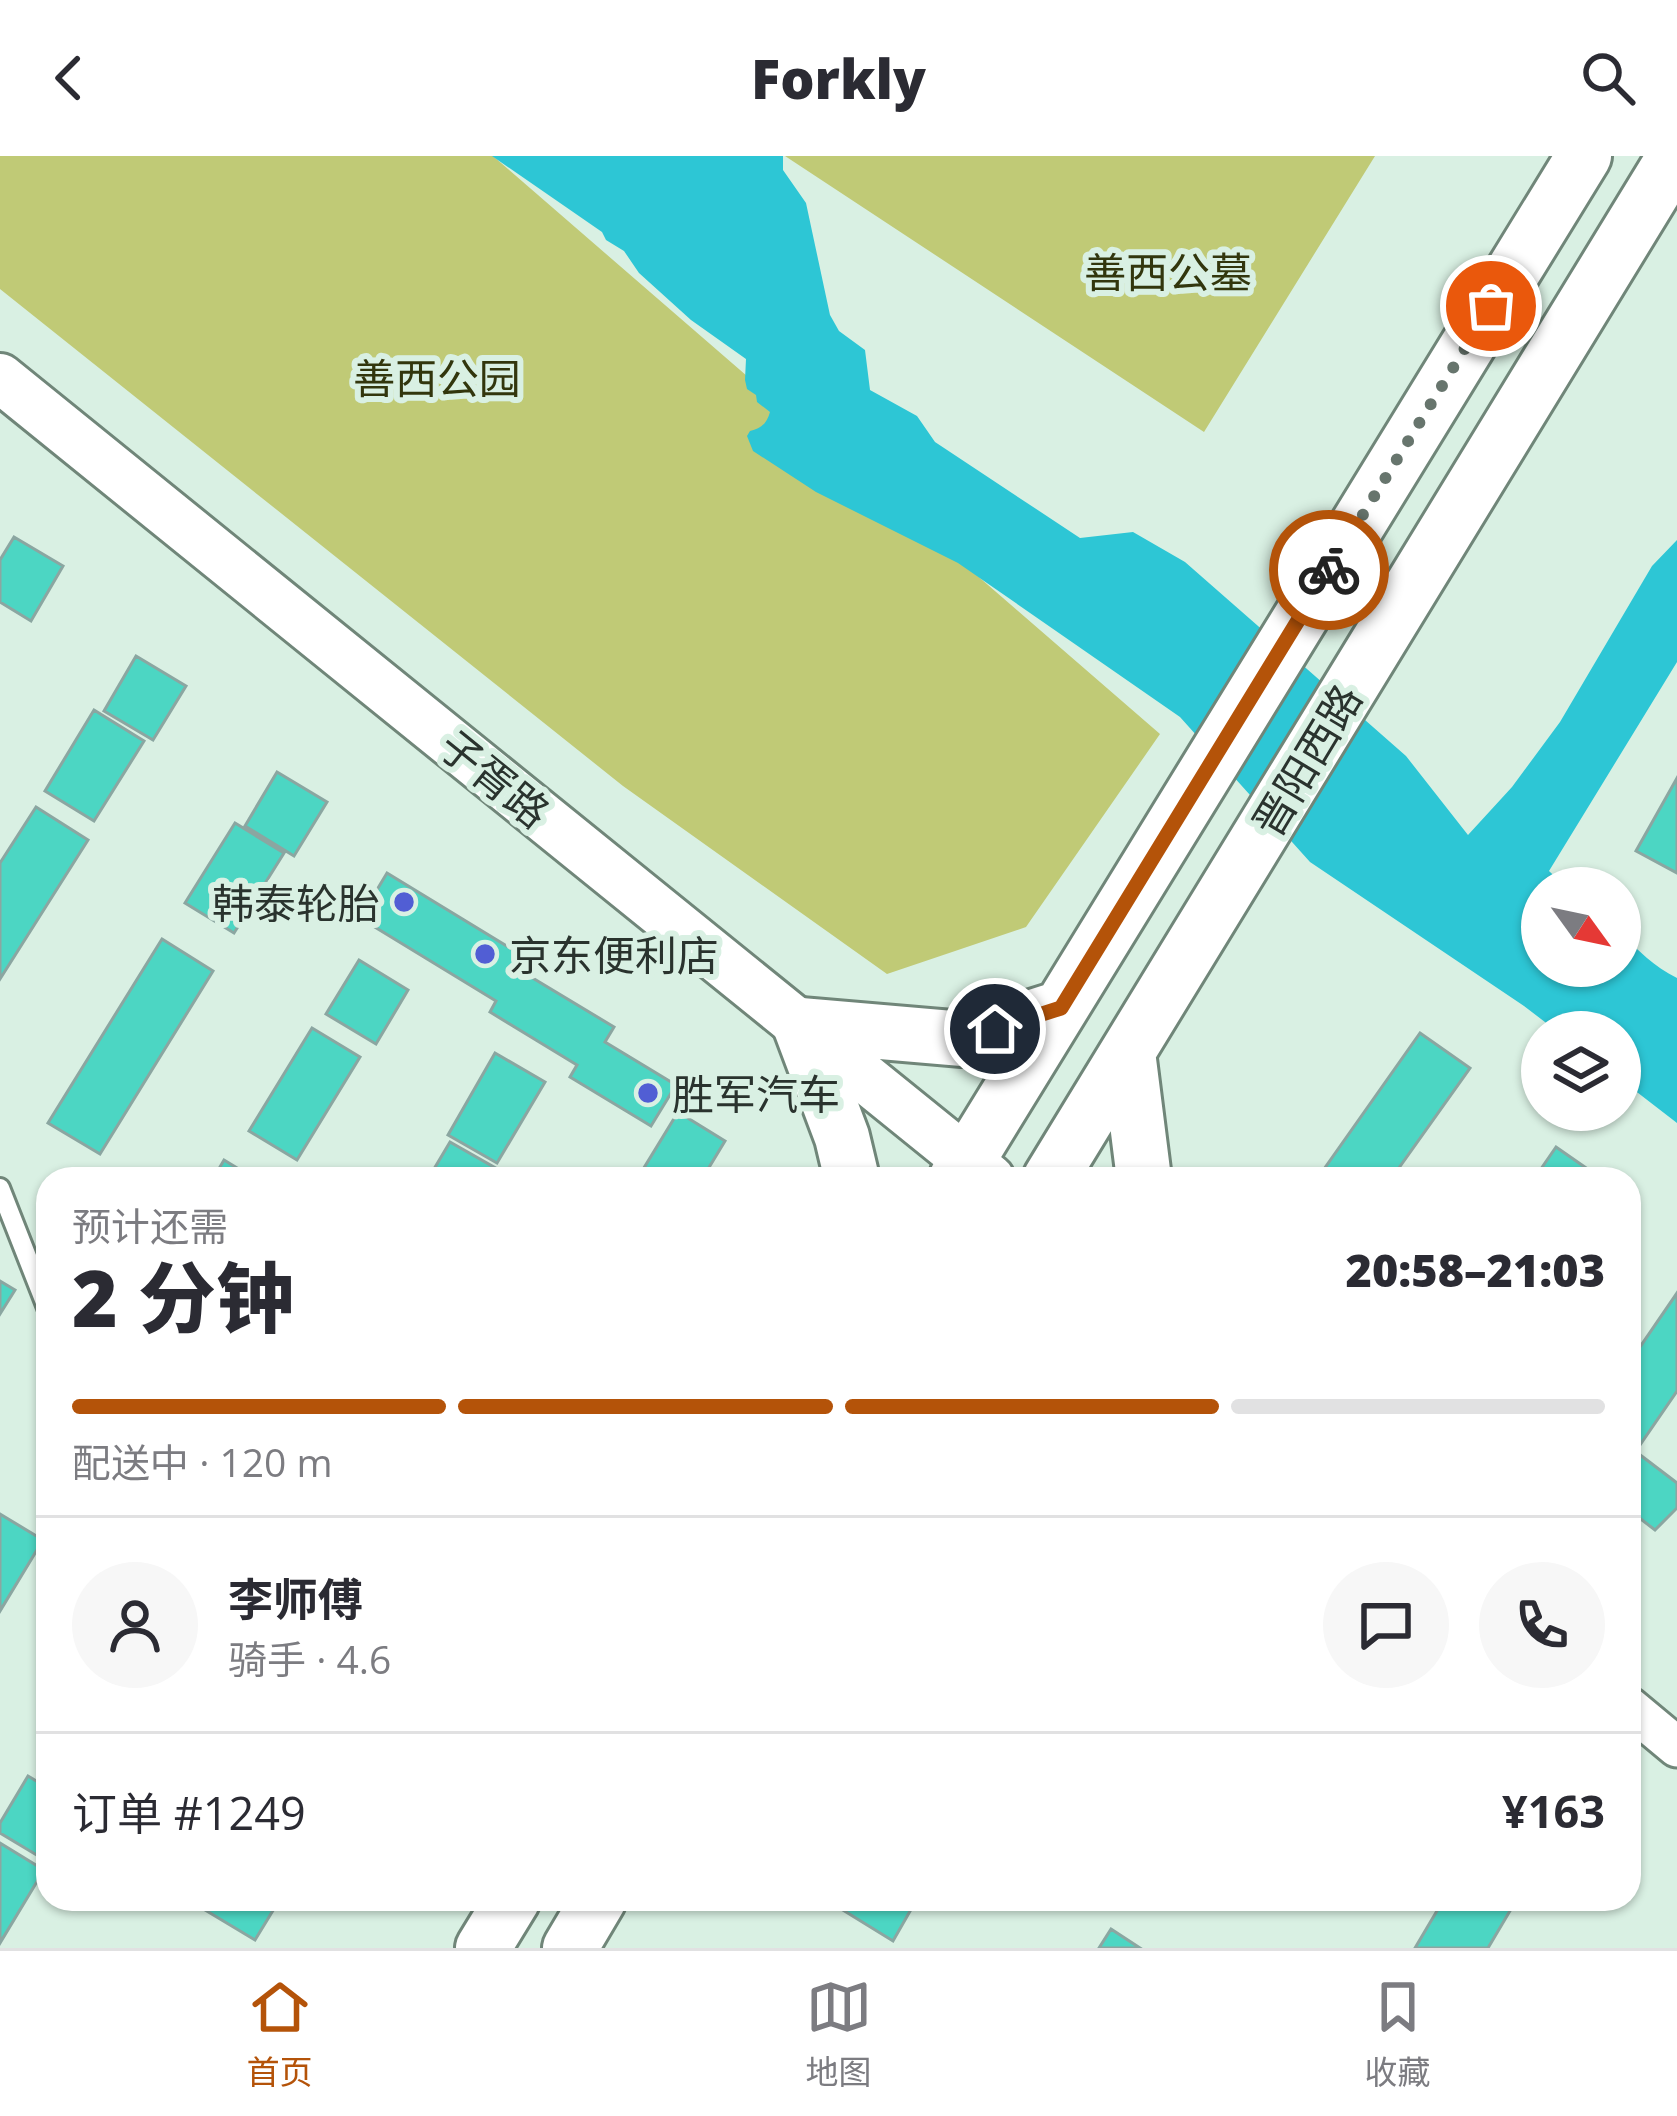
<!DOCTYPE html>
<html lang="zh">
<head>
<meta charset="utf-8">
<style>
	:root { --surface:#fff; --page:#f7f7f7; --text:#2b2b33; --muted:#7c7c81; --line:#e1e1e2; --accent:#b45309 }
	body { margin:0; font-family:"Open Sans","Noto Sans SC",sans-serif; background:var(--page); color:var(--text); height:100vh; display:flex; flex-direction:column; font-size:45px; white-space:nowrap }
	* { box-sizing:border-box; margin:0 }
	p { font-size:39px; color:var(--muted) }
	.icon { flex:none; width:66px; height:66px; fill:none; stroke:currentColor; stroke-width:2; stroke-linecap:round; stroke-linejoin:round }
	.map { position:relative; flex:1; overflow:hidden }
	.side { position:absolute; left:36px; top:1011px; width:1605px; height:744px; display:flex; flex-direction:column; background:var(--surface); border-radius:36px; box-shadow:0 3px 9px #0004 }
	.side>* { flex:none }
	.needle { width:78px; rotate:123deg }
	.buttons { position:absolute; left:1521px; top:711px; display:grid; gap:24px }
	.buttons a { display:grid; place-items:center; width:120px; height:120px; border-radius:50%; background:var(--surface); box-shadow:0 3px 9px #0004; font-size:60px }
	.pin { position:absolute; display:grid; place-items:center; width:102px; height:102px; color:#fff; margin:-51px; border:6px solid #fff; border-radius:50%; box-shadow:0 3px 12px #0007 }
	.courier { position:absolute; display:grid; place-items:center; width:120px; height:120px; margin:-60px; border:9px solid #b45309; border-radius:50%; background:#fff; color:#222; box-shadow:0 3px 15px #0007 }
	.overview em { font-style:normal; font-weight:800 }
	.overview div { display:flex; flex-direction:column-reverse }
	.overview { display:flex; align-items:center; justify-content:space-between; height:204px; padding:0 36px }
	h1 { font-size:78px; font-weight:800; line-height:90px }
	.bar { display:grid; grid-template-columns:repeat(4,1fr); gap:18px 12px; align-content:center; height:144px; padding:0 36px }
	.bar i { height:15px; border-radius:9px; background:var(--line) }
	.bar .current { background:var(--accent) }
	.bar p { grid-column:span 4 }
	.line { display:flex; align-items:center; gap:30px; padding:0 36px; border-top:3px solid var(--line) }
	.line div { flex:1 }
	.round { display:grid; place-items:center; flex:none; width:126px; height:126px; border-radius:63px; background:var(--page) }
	header { display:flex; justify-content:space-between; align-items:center; height:156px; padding:0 36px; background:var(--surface); font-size:54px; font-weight:800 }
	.menu { display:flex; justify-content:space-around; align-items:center; height:168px; border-top:3px solid var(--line); background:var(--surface); font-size:33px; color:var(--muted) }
	.menu a { display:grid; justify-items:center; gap:6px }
	.menu .current { color:var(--accent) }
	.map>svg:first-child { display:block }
	.green { fill:#c0ca76 }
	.water { fill:#2dc6d5 }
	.building { fill:#4cd6c3; stroke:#8ba6a1; stroke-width:3 }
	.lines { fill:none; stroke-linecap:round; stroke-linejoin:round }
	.service-casing { stroke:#708679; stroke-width:24 }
	.minor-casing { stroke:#708679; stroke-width:45 }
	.tertiary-casing { stroke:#708679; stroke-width:54 }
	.secondary-casing { stroke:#708679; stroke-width:60 }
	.service { stroke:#fff; stroke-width:18 }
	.minor { stroke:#fff; stroke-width:39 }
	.tertiary { stroke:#fff; stroke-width:48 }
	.secondary { stroke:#fff; stroke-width:54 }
	.done { stroke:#67756d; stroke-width:12; stroke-dasharray:0 21.6 }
	.route { stroke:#b45309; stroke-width:15 }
	.poi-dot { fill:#515ed4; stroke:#d9f0e3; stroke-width:4.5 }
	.labels { text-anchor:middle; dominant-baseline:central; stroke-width:12; stroke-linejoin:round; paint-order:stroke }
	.park-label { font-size:42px; fill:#32360d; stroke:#d9f0e3 }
	.street-label { font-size:42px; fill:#2a332e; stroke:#d9f0e3 }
	.poi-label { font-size:42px; fill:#2a332e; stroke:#d9f0e3; text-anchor:start }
</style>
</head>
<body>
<header><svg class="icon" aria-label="back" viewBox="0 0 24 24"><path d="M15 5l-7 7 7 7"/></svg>Forkly<svg class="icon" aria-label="search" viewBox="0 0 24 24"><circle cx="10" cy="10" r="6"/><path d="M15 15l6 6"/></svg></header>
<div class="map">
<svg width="1677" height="1792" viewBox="0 0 1677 1792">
	<rect width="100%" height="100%" fill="#d9f0e3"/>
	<!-- green -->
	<path class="green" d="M0,0H493L1160,578L1026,771L887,818L623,630L0,133Z
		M785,0H1375L1204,276Z"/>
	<!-- water -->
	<path class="water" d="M492,0H783V14L806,47L830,159L839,175L865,194L870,234L917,260L935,286L1080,382L1133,376L1185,406L1406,600L1468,679L1512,631L1560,566L1652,410L1677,384V506L1549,715L1567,732H1542V810H1620V778C1639,794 1654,811 1677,822V967L1620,923V876H1558L1524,850L1310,706L1180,561L958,407L816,336L753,295L747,280L750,275C761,273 767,267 770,256L757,246L756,239L747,233L745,224L746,203L691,164L639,117L624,95L606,84L602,76Z"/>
	<!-- building -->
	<path class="building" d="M14,381L63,410L31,465L0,446V404Z
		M136,500L186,530L153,584L104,555Z
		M94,554L144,585L94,665L45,635Z
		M277,616L327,646L294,700L245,670Z
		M1677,622V717L1636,695Z
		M36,651L88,684L0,823V707Z
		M235,667L284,697L234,777L185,747Z
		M387,717L533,806L526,818L614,871L605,886L676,929L651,970L570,921L577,909L490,856L496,845L360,762Z
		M162,783L213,815L100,998L48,967Z
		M359,804L408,834L376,888L326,858Z
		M312,872L360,901L297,1004L249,975Z
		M1420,877L1470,912L1391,1023H1317Z
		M495,897L545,926L497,1007L448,979Z
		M678,956L725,985L702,1023H645L639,1020Z
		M450,986L499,1014L495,1023H428Z
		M1556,991L1602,1023H1534Z
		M224,1004L255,1023H213Z
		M0,1125L15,1134L0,1158Z
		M1677,1137V1235L1629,1305V1207Z
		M1635,1295L1677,1327V1352L1655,1374L1629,1354V1305Z
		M0,1358L43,1384L0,1455Z
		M28,1620L48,1632V1699L45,1704L0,1677V1667Z
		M0,1687L44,1714L0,1787Z
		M191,1743H280L255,1784L190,1745Z
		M825,1743H917L893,1785Z
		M1444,1743H1517L1488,1792H1415Z
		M1111,1773L1140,1792H1099Z"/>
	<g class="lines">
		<!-- service casing -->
		<g class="service-casing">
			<path id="service" d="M0,1032L48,1154"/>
		</g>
		<!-- minor casing -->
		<g class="minor-casing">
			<path id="minor" d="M1629,1551L1677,1591"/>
		</g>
		<!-- tertiary casing -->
		<g class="tertiary-casing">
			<path id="tertiary" d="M0,222L990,1023"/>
		</g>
		<!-- secondary casing -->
		<g class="secondary-casing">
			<path id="secondary" d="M1128,896L1144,1023
				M852,1023L842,981L800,869L963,883L1061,852
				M956,1023L1584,0
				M1050,1023L1675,0
				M483,1792L513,1743
				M570,1792L599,1743"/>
		</g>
		<!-- service -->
		<use href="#service" class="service"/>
		<!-- minor -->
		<use href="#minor" class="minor"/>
		<!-- tertiary -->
		<use href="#tertiary" class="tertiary"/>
		<!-- secondary -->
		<use href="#secondary" class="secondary"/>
	</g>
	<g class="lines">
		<!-- done -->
		<path class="done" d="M1329,414L1491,150"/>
		<!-- route -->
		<path class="route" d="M995,873L1061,852L1329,414"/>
	</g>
	<!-- markers -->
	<g class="poi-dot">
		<circle cx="404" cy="746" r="12"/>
		<circle cx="485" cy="798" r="12"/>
		<circle cx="648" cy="937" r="12"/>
	</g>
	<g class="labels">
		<!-- park labels -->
		<g class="park-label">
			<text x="1168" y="115">善西公墓</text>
			<text x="437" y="221">善西公园</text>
		</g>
		<!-- street labels -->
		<g class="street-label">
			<text transform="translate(1306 604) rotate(-59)">晋阳西路</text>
			<text transform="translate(495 622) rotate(39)">子胥路</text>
		</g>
		<!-- poi labels -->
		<g class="poi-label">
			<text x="380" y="746" text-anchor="end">韩泰轮胎</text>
			<text x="509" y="798">京东便利店</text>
			<text x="672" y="937">胜军汽车</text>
		</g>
	</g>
</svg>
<div class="buttons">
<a><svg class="needle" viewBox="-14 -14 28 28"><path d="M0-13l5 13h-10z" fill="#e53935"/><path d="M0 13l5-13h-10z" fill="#7c7c81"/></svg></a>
<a><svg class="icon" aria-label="layers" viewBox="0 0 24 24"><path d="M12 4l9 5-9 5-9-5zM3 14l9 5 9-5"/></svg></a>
</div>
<div class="pin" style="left:1491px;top:150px;background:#ea580c"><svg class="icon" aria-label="bag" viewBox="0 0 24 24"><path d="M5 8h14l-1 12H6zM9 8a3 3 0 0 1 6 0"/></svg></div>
<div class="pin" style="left:995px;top:873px;background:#1f2937"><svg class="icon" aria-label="home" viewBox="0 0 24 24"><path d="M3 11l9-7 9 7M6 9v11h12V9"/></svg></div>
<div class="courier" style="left:1329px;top:414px"><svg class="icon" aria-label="bike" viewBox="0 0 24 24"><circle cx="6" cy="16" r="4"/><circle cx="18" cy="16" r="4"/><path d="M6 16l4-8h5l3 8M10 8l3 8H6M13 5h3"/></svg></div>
<section class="side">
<div class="overview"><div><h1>2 分钟</h1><p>预计还需</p></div><em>20:58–21:03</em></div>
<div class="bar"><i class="current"></i><i class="current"></i><i class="current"></i><i></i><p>配送中 · 120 m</p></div>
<div class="line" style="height:216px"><a class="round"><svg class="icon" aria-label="person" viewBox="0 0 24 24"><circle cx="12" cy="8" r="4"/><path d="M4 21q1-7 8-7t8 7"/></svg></a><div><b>李师傅</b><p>骑手 · 4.6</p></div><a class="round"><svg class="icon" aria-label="chat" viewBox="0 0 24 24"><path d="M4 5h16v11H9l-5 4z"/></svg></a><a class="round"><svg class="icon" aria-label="phone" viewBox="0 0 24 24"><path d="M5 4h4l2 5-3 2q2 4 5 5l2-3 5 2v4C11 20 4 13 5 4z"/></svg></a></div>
<div class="line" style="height:156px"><div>订单 #1249</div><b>¥163</b></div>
</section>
</div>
<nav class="menu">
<a class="current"><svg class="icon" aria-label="home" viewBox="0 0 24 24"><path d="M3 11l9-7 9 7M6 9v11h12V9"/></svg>首页</a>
<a><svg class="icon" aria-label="map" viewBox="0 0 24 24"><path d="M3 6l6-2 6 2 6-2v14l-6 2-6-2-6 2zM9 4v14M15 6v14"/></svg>地图</a>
<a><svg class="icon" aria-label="saved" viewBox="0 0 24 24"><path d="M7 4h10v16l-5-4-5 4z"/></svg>收藏</a>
</nav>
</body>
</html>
